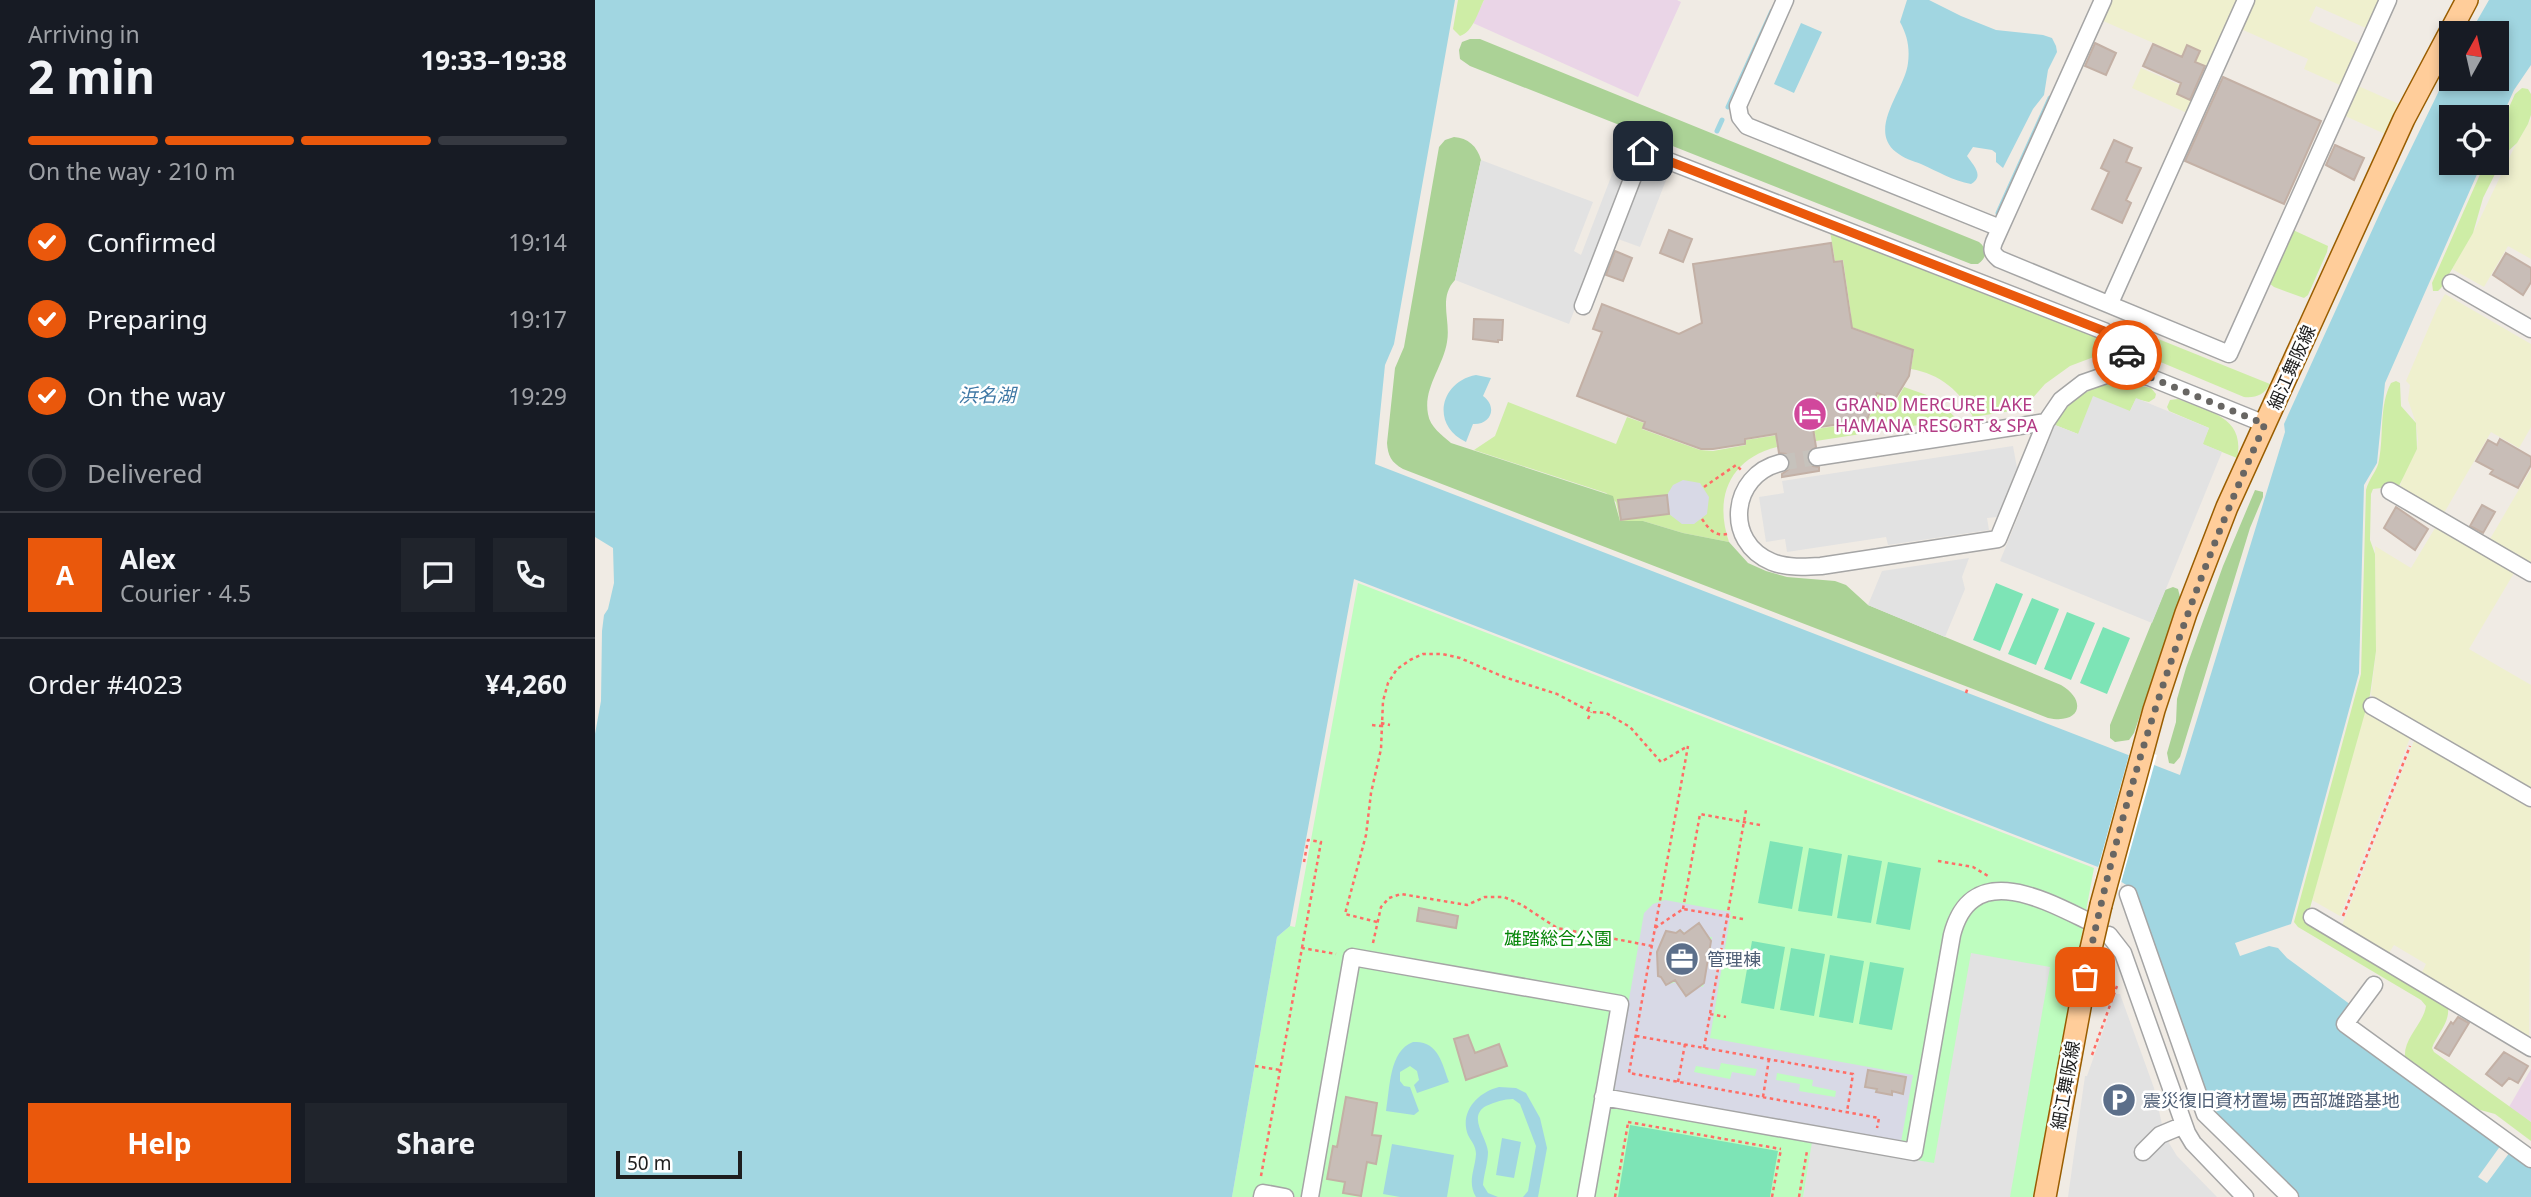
<!DOCTYPE html>
<html lang="en">
<head>
<meta charset="utf-8">
<style>
	:root { --surface:#171b24; --page:#20242c; --text:#f1f3f6; --muted:#9ea1a6; --line:#363941; --accent:#ea580c }
	body { margin:0; font-family:"Noto Sans","Noto Sans JP",sans-serif; background:var(--page); color:var(--text); height:100vh; display:flex; flex-direction:column; font-size:26px; white-space:nowrap }
	* { box-sizing:border-box; margin:0 }
	p { font-size:23px; color:var(--muted) }
	.icon { flex:none; width:38px; height:38px; fill:none; stroke:currentColor; stroke-width:2; stroke-linecap:round; stroke-linejoin:round }
	.map { position:relative; flex:1; overflow:hidden }
	.sheet { display:flex; flex-direction:column; background:var(--surface); width:595px }
	.sheet>* { flex:none }
	.needle { width:46px; rotate:8deg }
	.fabs { position:absolute; left:1844px; top:21px; display:grid; gap:14px }
	.fabs a { display:grid; place-items:center; width:70px; height:70px; border-radius:0px; background:var(--surface); box-shadow:0 4px 10px #0003; font-size:35px }
	.scale { position:absolute; left:21px; bottom:18px; width:126px; box-sizing:border-box; padding-left:7px; border:4px solid #1e1e1e; border-top:0; font-size:19px; line-height:24px; white-space:nowrap; color:#1e1e1e; -webkit-text-stroke:5px #fff; paint-order:stroke }
	.pin { position:absolute; display:grid; place-items:center; width:60px; height:60px; color:#fff; margin:-30px; border-radius:14px; box-shadow:0 4px 10px #0006 }
	.courier { position:absolute; display:grid; place-items:center; width:70px; height:70px; margin:-35px; border:5px solid #ea580c; border-radius:50%; background:#fff; color:#222; box-shadow:0 2px 9px #0007 }
	.overview em { font-style:normal; font-weight:700 }
	.overview div { display:flex; flex-direction:column-reverse }
	.overview { display:flex; align-items:center; justify-content:space-between; height:119px; padding:0 28px }
	h1 { font-size:46px; font-weight:700; line-height:52px }
	.bar { display:grid; grid-template-columns:repeat(4,1fr); gap:10px 7px; align-content:center; height:84px; padding:0 28px }
	.bar i { height:9px; border-radius:5px; background:var(--line) }
	.bar .selected { background:var(--accent) }
	.bar p { grid-column:span 4 }
	.line { display:flex; align-items:center; gap:18px; padding:0 28px; border-top:2px solid var(--line) }
	.line div { flex:1 }
	.round { display:grid; place-items:center; flex:none; width:74px; height:74px; border-radius:0px; background:var(--page) }
	ol { padding:0 28px; list-style:none }
	li { display:flex; align-items:center; gap:21px; height:77px }
	li p { margin-inline-start:auto }
	li .icon { padding:7px; border-radius:50%; background:var(--accent); color:#fff; stroke-width:4 }
	li:last-child { color:var(--muted) }
	li i { width:38px; height:38px; border:4px solid var(--line); border-radius:50% }
	.action { display:flex; gap:14px; margin-top:auto; padding:14px 28px }
	.action a { flex:1; height:80px; border-radius:0px; background:var(--accent); color:#fff; font-size:28px; font-weight:700; line-height:80px; text-align:center }
	.action a+a { background:var(--page); color:var(--text) }
	main { display:flex; flex:1; min-height:0 }
	.map>svg:first-child { display:block }
	.industrial { fill:#ead5e7 }
	.farmland { fill:#eff0ce }
	.grass { fill:#ceeda6 }
	.forest { fill:#abd296 }
	.park { fill:#befdbf }
	.pitch { fill:#7de4b6 }
	.parking { fill:#e2e2e2 }
	.plaza { fill:#d8d9e6; fill-rule:evenodd }
	.water { fill:#a1d6e1 }
	.pier { fill:#fff }
	.lines { fill:none; stroke-linecap:round; stroke-linejoin:round }
	.stream { stroke:#a1d6e1; stroke-width:5 }
	.building { fill:#c8bdb7; stroke:#c3b0a5; stroke-width:2 }
	.minor-tunnel { stroke:#c6c2bc; stroke-width:16; stroke-dasharray:16 8; stroke-linecap:butt }
	.minor-casing { stroke:#a5a5a5; stroke-width:19 }
	.major-casing { stroke:#995d00; stroke-width:24 }
	.path { stroke:#ff6d66; stroke-width:2.5; stroke-dasharray:3.5 3.5; stroke-linecap:butt }
	.minor { stroke:#fff; stroke-width:16 }
	.major { stroke:#ffcd9a; stroke-width:21 }
	.major-bridge-casing { stroke:#995d00; stroke-width:24; stroke-linecap:butt }
	.major-bridge { stroke:#ffcd9a; stroke-width:21 }
	.done { stroke:#686663; stroke-width:7; stroke-dasharray:0 12.6 }
	.route { stroke:#ea580c; stroke-width:9 }
	.labels { text-anchor:middle; dominant-baseline:central; stroke-width:5; stroke-linejoin:round; paint-order:stroke }
	.street-label { font-size:18px; fill:#1e1e1e; stroke:#fff }
	.hotel-label { font-size:18px; fill:#b23c85; stroke:#fff; text-anchor:start }
	.park-label { font-size:18px; fill:#048507; stroke:#fff }
	.service-label { font-size:18px; fill:#4e5e75; stroke:#fff; text-anchor:start }
	.water-label { font-size:19px; font-style:italic; fill:#3f78a5; stroke:#fff }
</style>
</head>
<body>
<main>
<section class="sheet">
<div class="overview"><div><h1>2 min</h1><p>Arriving in</p></div><em>19:33–19:38</em></div>
<div class="bar"><i class="selected"></i><i class="selected"></i><i class="selected"></i><i></i><p>On the way · 210 m</p></div>
<ol>
<li><svg class="icon" aria-label="check" viewBox="0 0 24 24"><path d="M5 12l5 5 9-10"/></svg>Confirmed<p>19:14</p></li>
<li><svg class="icon" aria-label="check" viewBox="0 0 24 24"><path d="M5 12l5 5 9-10"/></svg>Preparing<p>19:17</p></li>
<li><svg class="icon" aria-label="check" viewBox="0 0 24 24"><path d="M5 12l5 5 9-10"/></svg>On the way<p>19:29</p></li>
<li><i></i>Delivered</li>
</ol>
<div class="line" style="height:126px"><b class="round" style="background:var(--accent);color:#fff">A</b><div><b>Alex</b><p>Courier · 4.5</p></div><a class="round"><svg class="icon" aria-label="chat" viewBox="0 0 24 24"><path d="M4 5h16v11H9l-5 4z"/></svg></a><a class="round"><svg class="icon" aria-label="phone" viewBox="0 0 24 24"><path d="M5 4h4l2 5-3 2q2 4 5 5l2-3 5 2v4C11 20 4 13 5 4z"/></svg></a></div>
<div class="line" style="height:91px"><div>Order #4023</div><b>¥4,260</b></div>
<div class="action"><a>Help</a><a>Share</a></div>
</section>
<div class="map">
<svg width="1936" height="1197" viewBox="0 0 1936 1197">
	<rect width="100%" height="100%" fill="#f0ebe4"/>
	<!-- industrial -->
	<path class="industrial" d="M889,0H1082L1086,2L1043,97L878,23Z
		M1936,1069V1122L1914,1107Z"/>
	<!-- farmland -->
	<path class="farmland" d="M1515,0H1643L1613,67L1506,20Z
		M1659,0H1786L1773,29L1721,6L1714,21L1766,45L1747,86L1709,69L1713,59L1646,29Z
		M1546,68L1601,92L1592,113L1537,88Z
		M1761,85L1804,104L1790,134L1748,115Z
		M1936,119V259L1913,246L1889,287L1857,269L1881,227L1919,148Z
		M1850,294L1936,344V427L1924,448L1896,432L1849,513L1805,487L1810,470L1822,449L1823,439L1821,423L1813,400L1815,385L1811,381L1842,308Z
		M1936,469V563L1895,539Z
		M1840,528L1919,573L1874,649L1936,685V788L1776,695L1781,651L1780,546L1816,568Z
		M1769,712L1815,738L1745,916L1717,900Z
		M1819,741L1936,808L1934,1041L1825,976L1831,964L1799,945L1792,956L1746,928Z"/>
	<!-- grass -->
	<path class="grass" d="M863,0H889C883,12 878,32 865,36L858,29Z
		M1927,88L1933,89L1936,94V115L1933,124L1922,143L1910,154L1888,198L1878,233L1846,288L1843,291H1838L1837,283L1890,163H1902V134L1920,94Z
		M1698,230L1733,246L1732,252L1713,295L1709,298L1679,287L1674,283Z
		M1235,231L1506,336L1518,344L1521,349L1519,353L1504,355L1475,366L1450,384L1428,409L1378,417C1366,391 1345,374 1316,369L1319,350L1235,319L1256,315L1248,260L1240,261Z
		M1531,326L1675,384C1669,395 1661,398 1649,397L1544,353Z
		M1801,381L1805,383L1806,406L1821,423L1822,449L1804,486L1778,489L1776,494L1775,540L1780,554L1781,651L1775,695L1713,915L1853,1007C1855,1023 1842,1034 1837,1048L1839,1052L1936,1122V1141L1900,1114L1878,1108L1810,1058C1808,1038 1828,1025 1831,1006L1826,1000L1703,927L1699,922L1766,674L1771,490C1774,478 1783,470 1784,460C1789,436 1784,405 1796,383Z
		M1527,382L1556,388L1561,394L1560,398L1554,402L1541,399L1535,411L1483,434L1460,425C1474,398 1497,385 1527,382Z
		M1309,387L1340,398L1362,419L1221,441L1220,433L1210,434L1209,431L1273,421L1283,394L1301,401Z
		M1583,399C1613,411 1651,417 1642,458L1607,444L1614,428L1574,411L1572,407L1575,400Z
		M913,402L1021,444L1032,417L1049,423L1047,429L1105,450L1118,451L1151,445V440L1190,434L1191,437L1181,439L1182,447C1134,459 1119,498 1134,542L1088,533L1048,521H1025L1021,502L1011,493L879,450L900,436Z"/>
	<!-- forest -->
	<path class="forest" d="M875,39H885L1384,242C1393,249 1392,258 1383,264H1376L875,66L865,59L864,50L867,42Z
		M859,137C873,138 882,146 886,160L860,280C843,298 856,320 852,342C848,367 828,388 833,414C835,427 847,435 856,443L1018,496L1025,521H1048L1088,533L1134,542L1153,563L1171,571L1192,577L1240,581L1251,585L1273,605L1466,685C1492,700 1486,725 1453,718L808,469C796,462 793,456 792,443L800,368L809,347L844,147L850,140Z
		M1660,490L1668,492V497L1655,528L1585,757L1579,764L1574,763L1572,753L1581,722L1582,699L1591,668L1628,566Z
		M1578,587L1583,589L1585,597L1539,733L1534,740L1520,742L1515,738V725L1570,590Z"/>
	<!-- park -->
	<path class="park" d="M763,583L1499,868L1438,1197H637L682,937L695,926L700,927Z"/>
	<!-- pitch -->
	<path class="pitch" d="M1401,583L1428,594L1405,651L1378,640Z
		M1437,598L1464,609L1441,665L1413,654Z
		M1472,612L1500,623L1476,680L1449,669Z
		M1508,627L1535,638L1512,694L1485,683Z
		M1175,841L1208,847L1197,909L1163,903Z
		M1214,848L1247,854L1237,916L1203,911Z
		M1253,855L1287,861L1276,923L1242,918Z
		M1293,862L1326,868L1315,930L1281,924Z
		M1157,941L1190,947L1179,1009L1146,1003Z
		M1196,948L1230,954L1219,1016L1185,1010Z
		M1235,955L1269,961L1258,1023L1224,1017Z
		M1275,962L1309,968L1297,1030L1264,1024Z
		M1035,1125L1183,1151L1175,1197H1023Z"/>
	<!-- parking -->
	<path class="parking" d="M1026,151L1039,156L974,324L860,280L886,160L998,202L979,251L986,255Z
		M1051,166L1073,175L1045,247L1023,239Z
		M1498,396L1535,411L1541,398L1614,428L1608,444L1627,452L1557,623L1405,561L1460,425L1483,434Z
		M1418,446L1422,468L1402,517L1392,518L1394,530L1293,545L1291,537L1192,552L1190,539L1171,542L1164,497L1189,493L1187,481Z
		M1374,558L1367,577L1370,589L1350,637L1273,605L1287,571Z
		M1376,953L1455,967L1415,1197H1208L1217,1142L1339,1163Z
		M1521,994H1525L1559,1088L1568,1129L1574,1143L1582,1156L1622,1197H1473L1490,1076H1492Z"/>
	<!-- plaza -->
	<path class="plaza" d="M1088,480L1105,483L1114,497L1112,514L1099,524H1087L1074,514L1072,495L1078,485Z
		M1070,900L1136,912L1115,1038L1318,1075L1306,1142L1025,1093L1020,1091L1019,1086L1049,913L1058,904ZM1104,923L1113,937H1117L1108,987L1105,986L1091,996L1081,982L1071,985L1068,980L1070,978L1063,976V951L1067,938L1085,930L1090,933ZM1126,1063L1162,1069L1160,1076L1137,1072L1135,1079L1099,1072L1101,1066L1124,1070ZM1274,1071L1311,1077L1308,1093L1297,1091L1296,1095L1281,1092ZM1182,1073L1218,1080L1217,1086L1241,1091L1240,1097L1204,1091L1205,1084L1181,1080Z"/>
	<!-- water -->
	<path class="water" d="M0,0H860L799,344L790,365L780,464L1585,775L1690,432L1689,424L1789,204L1857,64V79H1902V33H1875L1894,0H1936V65L1919,90L1902,128V117H1857V163H1887L1790,383L1782,463L1769,485L1764,673L1696,924L1640,943L1645,956L1674,946L1683,948L1692,958L1756,1005L1742,1026L1906,1145L1883,1177L1892,1183L1915,1152L1936,1167V1197H1703L1615,1111L1536,888L1503,867L759,579L695,926L682,937L637,1197H0V734L6,701L7,631L9,615L13,609L19,583L18,548L0,537Z
		M1312,0H1334L1366,16L1401,30L1448,35L1457,38L1461,46L1462,52L1453,70L1449,95L1438,109L1408,168L1401,162V153L1397,150L1378,147L1372,156C1378,165 1390,176 1376,184C1358,181 1342,171 1326,164C1318,161 1308,158 1301,152C1272,129 1310,90 1313,63C1315,47 1312,35 1305,22Z
		M1206,23L1227,32L1199,93L1179,84Z
		M881,375L896,378L888,396C903,407 896,425 878,424L871,442C836,426 844,382 881,375Z
		M818,1042C843,1040 847,1063 854,1082L822,1093L819,1085L824,1080L822,1071L815,1066L805,1072V1081L809,1086L815,1087L824,1111L819,1115L791,1111C795,1088 794,1051 818,1042Z
		M904,1087L921,1088L931,1093L945,1118L952,1148L943,1197H928L933,1191L941,1146L925,1104L918,1099C909,1099 900,1102 891,1106C872,1117 892,1137 893,1152C893,1162 889,1174 888,1185L893,1193L903,1197H881C872,1182 880,1170 881,1154C881,1146 876,1141 873,1135C864,1112 883,1092 904,1087Z
		M907,1138L926,1142L919,1178L901,1175Z
		M797,1144L859,1155L852,1197H805L788,1194Z"/>
	<!-- pier -->
	<path class="pier" d="M1537,744L1562,755L1524,890L1500,879Z"/>
	<g class="lines">
		<!-- stream -->
		<path class="stream" d="M1133,107L1177,11
			M1122,131L1127,120
			M1403,213L1455,98"/>
	</g>
	<!-- building -->
	<path class="building" d="M1500,43L1521,53L1511,75L1490,66Z
		M1558,44L1587,57L1592,45L1605,51L1600,62L1610,66L1595,100L1582,94L1586,83L1548,66Z
		M1628,77L1726,121L1689,204L1590,161Z
		M1519,140L1537,148L1531,162L1546,168L1531,200L1536,203L1527,223L1497,209L1514,172L1506,168Z
		M1740,145L1769,158L1759,180L1731,165Z
		M1074,230L1097,239L1088,262L1065,253Z
		M1236,243L1239,262L1247,261L1257,328L1318,350L1314,376L1300,399L1282,393L1272,420L1218,428L1221,447L1213,453L1212,459L1218,466L1224,467V471L1187,477V474L1194,469L1195,460L1191,454L1184,453L1181,434L1150,439V444L1118,449H1106L1048,428L1050,422L982,396L1007,332L998,329L1007,304L1084,334L1107,323L1098,264Z
		M1020,251L1037,258L1028,281L1011,275Z
		M1911,253L1936,268V282L1928,295L1898,275Z
		M879,319L908,320L907,340H903V342L878,339Z
		M1905,439L1936,457V465L1923,488L1895,474L1898,470L1881,461L1893,440L1902,445Z
		M1072,495L1074,514L1026,520L1023,500Z
		M1887,505L1900,512L1888,533L1875,526Z
		M1801,507L1833,529L1820,550L1789,528Z
		M824,908L863,916L861,928L822,921Z
		M1104,923L1116,941L1109,983L1091,996L1080,980L1071,985L1066,977L1063,976L1062,952L1071,931L1081,933L1085,930L1089,934Z
		M1863,1017L1874,1023L1854,1056L1840,1048L1856,1022L1858,1024Z
		M873,1035L880,1053L904,1044L912,1066L871,1080L859,1039Z
		M1909,1052L1933,1066L1923,1083L1914,1078L1907,1086L1891,1074Z
		M1273,1070L1311,1077L1308,1094L1297,1091V1095L1281,1092L1282,1089L1270,1087Z
		M751,1097L782,1103L777,1135L786,1136L781,1164L772,1162L766,1196L748,1193L750,1182L732,1179L738,1146L742,1147Z"/>
	<g class="lines">
		<!-- minor-tunnel -->
		<path class="minor-tunnel" d="M1185,463L1222,457"/>
		<!-- minor casing -->
		<g class="minor-casing">
			<path id="minor" d="M1190,0L1143,106L1145,117L1152,126L1405,228
				M1508,0L1399,242C1396,250 1397,253 1404,259L1634,354L1793,0
				M1856,283L1936,329
				M1515,303L1651,0
				M988,306L1048,151L1509,331L1522,339L1541,374
				M1222,457L1451,422
				M1185,463C1136,475 1128,542 1177,562C1192,568 1210,567 1226,566L1403,539L1451,422L1466,400L1488,383L1514,374H1541L1554,377L1670,424
				M1795,491L1936,573
				M1777,706L1936,798
				M1533,894L1610,1114L1695,1197
				M1717,917L1936,1048
				M1514,935L1528,953L1592,1133L1598,1143L1650,1197
				M1779,985L1750,1024L1936,1159
				M1008,1097L1319,1152L1357,935C1376,861 1446,898 1491,920
				M1548,1152L1565,1135L1589,1125
				M667,1197L668,1193L690,1197
				M715,1197L757,957L1025,1004L991,1197"/>
		</g>
		<!-- major casing -->
		<g class="major-casing">
			<path id="major" d="M1506,905L1559,710L1591,613L1632,507L1809,119L1872,0
				M1450,1197L1495,953"/>
		</g>
		<!-- path -->
		<path class="path" d="M1109,487L1141,465L1146,470
			M1107,519C1113,528 1120,537 1132,534
			M1371,693L1373,687
			M993,710L996,702
			M993,719L996,712
			M786,723L795,725
			M777,725L786,726
			M1343,861L1378,867L1393,876
			M1088,909L1105,814L1165,825
			M1748,916L1815,746
			M1148,919L1088,909L1060,928L1034,1073L1284,1118L1282,1128
			M782,922L750,914L771,835L776,793L786,749L788,701L793,683L802,669L815,660L828,654H847L865,658L909,677L962,694L996,712L1011,713L1035,727L1066,762L1093,746
			M1060,928L1093,746
			M778,943L786,907L794,898L806,894L872,905L890,897H909L927,905L962,928L1057,946
			M707,948L726,842L713,840L709,862
			M1115,1014L1131,1017
			M1041,1036L1258,1074L1252,1112
			M1109,1048L1151,810
			M1497,1055L1522,986
			M660,1066L685,1070
			M1083,1082L1090,1044
			M1168,1097L1174,1059
			M1033,1122L1186,1149
			M666,1176L707,948L741,954
			M1020,1197L1033,1123
			M1177,1197L1186,1149
			M1204,1197L1212,1151"/>
		<!-- minor -->
		<use href="#minor" class="minor"/>
		<!-- major -->
		<use href="#major" class="major"/>
		<!-- major-bridge casing -->
		<g class="major-bridge-casing">
			<path id="major-bridge" d="M1495,953L1506,905"/>
		</g>
		<!-- major-bridge -->
		<use href="#major-bridge" class="major-bridge"/>
	</g>
	<g class="lines">
		<!-- done -->
		<path class="done" d="M1490,977C1530,783 1589,605 1670,424L1554,377L1541,374L1532,355"/>
		<!-- route -->
		<path class="route" d="M1048,151L1509,331L1522,339L1532,355"/>
	</g>
	<!-- icons -->
	<defs>
		<g id="hotel-disc" transform="scale(1.75)"><circle r="9.5" fill="#d1479c" stroke="#fff"/><path d="M-6-4.5h1.5V1H6V5H4.5V3h-9V5H-6ZM-4 0a1.8 1.8 0 1 1 3.6 0ZM.5 0V-2.5h3Q6-2.5 6 0Z" fill="#fff"/></g>
		<g id="office-disc" transform="scale(1.75)"><circle r="9.5" fill="#5c6f8a" stroke="#fff"/><path d="M-6-3h4V-5.5h4V-3h4V5H-6ZM-1-4.5V-3h2v-1.5ZM-6 0V1H6V0Z" fill="#fff"/></g>
		<g id="parking-disc" transform="scale(1.75)"><circle r="9.5" fill="#5c6f8a" stroke="#fff"/><path d="M-3.5-5.5H1a3.5 3.5 0 0 1 0 7H-1V5.5H-3.5ZM-1-3.4V-.6H.8a1.4 1.4 0 0 0 0-2.8Z" fill="#fff"/></g>
	</defs>
	<g fill-rule="evenodd">
		<use href="#hotel-disc" x="1215" y="414"/>
		<use href="#office-disc" x="1087" y="959"/>
		<use href="#parking-disc" x="1524" y="1100"/>
	</g>
	<g class="labels">
		<!-- street labels -->
		<g class="street-label">
			<text transform="translate(1696 367) rotate(-66)">細江舞阪線</text>
			<text transform="translate(1470 1085) rotate(-80)">細江舞阪線</text>
		</g>
		<!-- hotel labels -->
		<g class="hotel-label">
			<text x="1240" y="404">GRAND MERCURE LAKE<tspan x="1240" dy="21">HAMANA RESORT &amp; SPA</tspan></text>
		</g>
		<!-- park labels -->
		<g class="park-label">
			<text x="963" y="938">雄踏総合公園</text>
		</g>
		<!-- service labels -->
		<g class="service-label">
			<text x="1112" y="959">管理棟</text>
			<text x="1548" y="1100">震災復旧資材置場 西部雄踏基地</text>
		</g>
		<!-- water labels -->
		<g class="water-label">
			<text x="392" y="395">浜名湖</text>
		</g>
	</g>
</svg>
<div class="fabs">
<a><svg class="needle" viewBox="-14 -14 28 28"><path d="M0-13l5 13h-10z" fill="#e53935"/><path d="M0 13l5-13h-10z" fill="#9ea1a6"/></svg></a>
<a><svg class="icon" aria-label="locate" viewBox="0 0 24 24"><circle cx="12" cy="12" r="6"/><path d="M12 2v4M12 18v4M2 12h4M18 12h4"/></svg></a>
</div>
<div class="scale">50 m</div>
<div class="pin" style="left:1490px;top:977px;background:#ea580c"><svg class="icon" aria-label="bag" viewBox="0 0 24 24"><path d="M5 8h14l-1 12H6zM9 8a3 3 0 0 1 6 0"/></svg></div>
<div class="pin" style="left:1048px;top:151px;background:#1f2937"><svg class="icon" aria-label="home" viewBox="0 0 24 24"><path d="M3 11l9-7 9 7M6 9v11h12V9"/></svg></div>
<div class="courier" style="left:1532px;top:355px"><svg class="icon" aria-label="car" viewBox="0 0 24 24"><path d="M5 17H2v-5l4-1 3-4h7l3 4 3 1v5h-3M9 17h6M6 11h13"/><circle cx="7" cy="17" r="2"/><circle cx="17" cy="17" r="2"/></svg></div>
</div>
</main>
</body>
</html>
